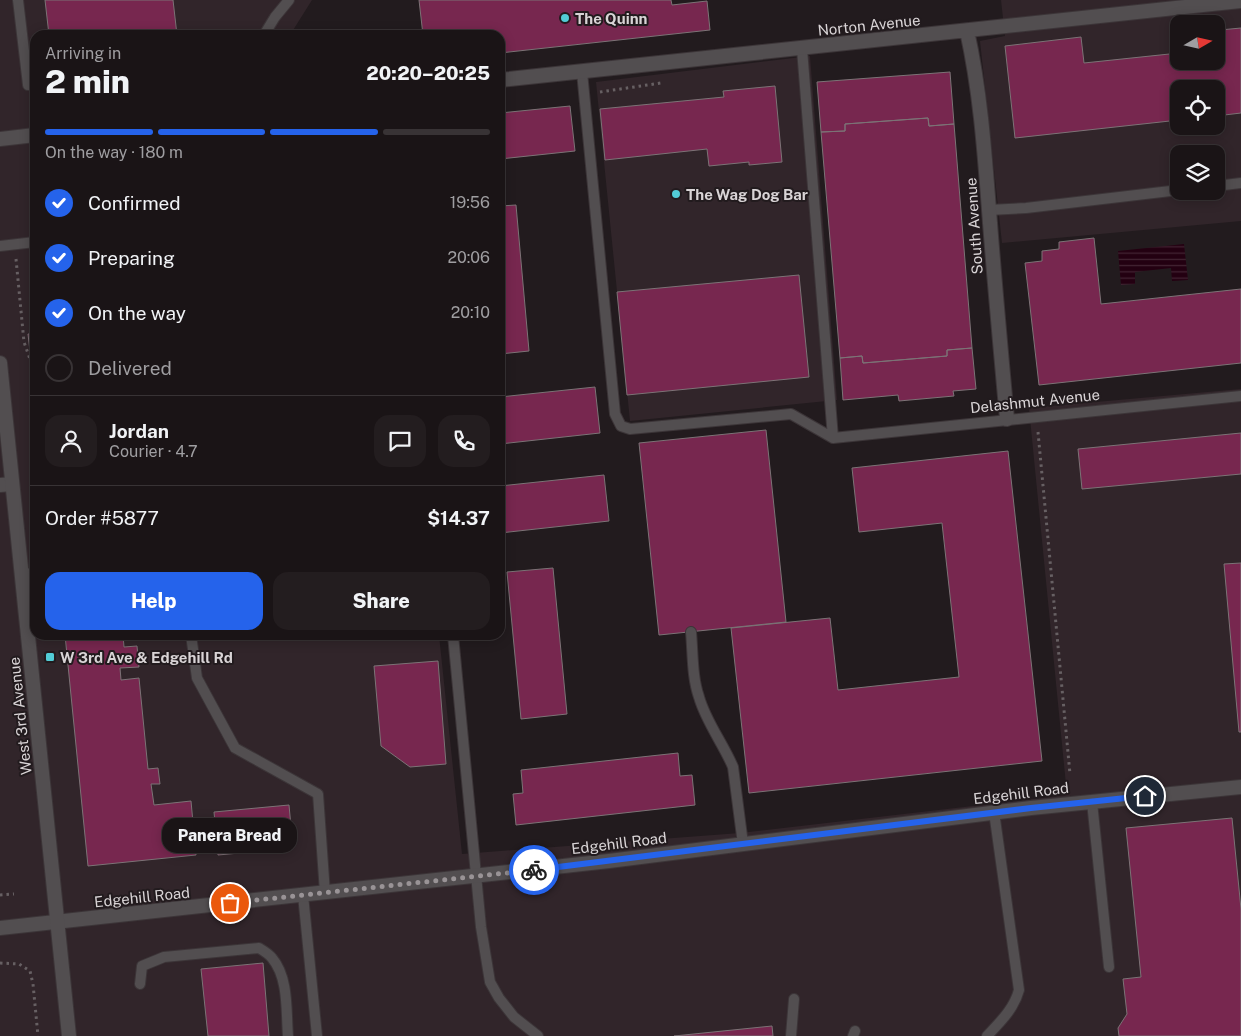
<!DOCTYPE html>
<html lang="en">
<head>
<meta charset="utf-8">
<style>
	:root { --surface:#1a1416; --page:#231d1f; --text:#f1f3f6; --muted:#9f9ea1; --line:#383335; --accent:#2563eb }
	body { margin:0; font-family:"Public Sans",sans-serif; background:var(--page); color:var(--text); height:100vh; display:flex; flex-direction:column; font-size:19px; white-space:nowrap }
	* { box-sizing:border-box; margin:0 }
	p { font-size:16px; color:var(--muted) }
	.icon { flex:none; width:28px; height:28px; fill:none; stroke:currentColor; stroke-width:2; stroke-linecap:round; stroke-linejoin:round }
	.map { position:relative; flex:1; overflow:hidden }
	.side { position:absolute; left:30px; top:30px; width:475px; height:610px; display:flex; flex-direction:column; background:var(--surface); border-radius:15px; box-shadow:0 2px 12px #0003,0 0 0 1px var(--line) }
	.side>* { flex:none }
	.needle { width:32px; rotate:81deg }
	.tools { position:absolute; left:1170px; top:15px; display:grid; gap:10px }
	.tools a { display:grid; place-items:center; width:55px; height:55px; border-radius:10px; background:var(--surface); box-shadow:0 2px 12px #0003,0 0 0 1px var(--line); font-size:25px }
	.pin { position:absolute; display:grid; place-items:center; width:42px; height:42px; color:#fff; margin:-21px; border:2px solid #fff; border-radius:50%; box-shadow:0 1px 5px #0007 }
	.courier { position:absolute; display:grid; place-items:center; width:50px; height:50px; margin:-25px; border:4px solid #2563eb; border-radius:50%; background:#fff; color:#222; box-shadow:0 1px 6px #0007 }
	.bubble { position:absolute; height:35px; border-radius:15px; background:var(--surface); box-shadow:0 2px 12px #0003,0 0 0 1px var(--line); font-size:16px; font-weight:800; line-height:35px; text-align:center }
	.summary em { font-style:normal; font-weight:800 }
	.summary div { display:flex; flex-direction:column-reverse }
	.summary { display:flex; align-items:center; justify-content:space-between; height:85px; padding:0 15px }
	h1 { font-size:32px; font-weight:800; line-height:38px }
	.bar { display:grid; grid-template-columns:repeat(4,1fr); gap:8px 5px; align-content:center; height:60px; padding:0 15px }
	.bar i { height:6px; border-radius:4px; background:var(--line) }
	.bar .on { background:var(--accent) }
	.bar p { grid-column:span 4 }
	.line { display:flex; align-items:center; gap:12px; padding:0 15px; border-top:1px solid var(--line) }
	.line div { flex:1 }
	.round { display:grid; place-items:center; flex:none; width:52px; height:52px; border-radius:15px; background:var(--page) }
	ol { padding:0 15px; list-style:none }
	li { display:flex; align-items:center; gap:15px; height:55px }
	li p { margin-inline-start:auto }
	li .icon { padding:5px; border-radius:50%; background:var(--accent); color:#fff; stroke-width:4 }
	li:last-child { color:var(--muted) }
	li i { width:28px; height:28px; border:2px solid var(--line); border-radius:50% }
	.button { display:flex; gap:10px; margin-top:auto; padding:10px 15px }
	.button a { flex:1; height:58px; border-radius:15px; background:var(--accent); color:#fff; font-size:20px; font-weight:800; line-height:58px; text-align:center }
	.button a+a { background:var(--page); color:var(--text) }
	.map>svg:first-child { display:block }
	.built { fill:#31252a; fill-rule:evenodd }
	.water { fill:url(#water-rules) }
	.building { fill:#77274f; stroke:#7c7376 }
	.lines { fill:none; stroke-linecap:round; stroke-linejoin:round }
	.service-casing { stroke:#3c3538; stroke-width:12 }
	.minor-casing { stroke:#3c3538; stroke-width:16 }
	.tertiary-casing { stroke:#3c3538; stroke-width:16 }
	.path { stroke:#676063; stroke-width:3; stroke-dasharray:2.5 4; stroke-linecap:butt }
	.service { stroke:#524e50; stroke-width:10 }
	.minor { stroke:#524e50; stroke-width:14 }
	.tertiary { stroke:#524e50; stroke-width:14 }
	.done { stroke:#999396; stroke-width:5; stroke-dasharray:0 9 }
	.route { stroke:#2563eb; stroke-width:6 }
	.poi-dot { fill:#52ccd6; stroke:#221b1e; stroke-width:2 }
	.labels { text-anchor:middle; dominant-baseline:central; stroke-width:4; stroke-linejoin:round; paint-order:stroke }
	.poi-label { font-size:15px; font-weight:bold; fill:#d9d4d6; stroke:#221b1e; text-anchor:start }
	.street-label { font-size:15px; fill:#d9d4d6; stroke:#221b1e }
</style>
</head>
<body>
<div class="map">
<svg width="1241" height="1036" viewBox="0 0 1241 1036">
	<defs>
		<pattern id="water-rules" width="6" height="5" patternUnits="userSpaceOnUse" patternTransform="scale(1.25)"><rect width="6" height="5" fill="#230011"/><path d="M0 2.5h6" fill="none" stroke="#422433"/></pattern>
	</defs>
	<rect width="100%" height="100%" fill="#221b1e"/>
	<!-- built -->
	<path class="built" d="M0,0H312L290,35H35V635H439L462,854L740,833L1067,795L1029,408L1241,389V1036H0Z
		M1001,0H1241V221L1002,243L980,41L1005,36ZM1179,24H1216V61H1179ZM1179,89H1216V126H1179ZM1179,154H1216V191H1179Z
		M810,56L837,400L630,421L596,82Z"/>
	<!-- water -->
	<path class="water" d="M1184,244L1188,280L1172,281L1171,268L1135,272V284L1121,285L1118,251Z"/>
	<!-- building -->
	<path class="building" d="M45,0H173L177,35H49Z
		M419,0H671L672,5L707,1L710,30L500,53V35H423Z
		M1241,28V113L1216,116V89H1179V120L1015,138L1005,46L1081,37L1084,63L1179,53V61H1216V48H1222L1220,30Z
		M950,72L954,124L929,126L928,118L845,124V131L821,132L817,82Z
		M775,86L782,162L749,165V162L709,166L707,149L605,160L600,109L724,97L723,91Z
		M570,106L575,151L500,159V113Z
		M928,118L929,126L954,124L972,348L947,350V356L863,363L862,356L840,358L821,132L845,131V124Z
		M516,205L529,351L500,354V206Z
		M1094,238L1101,304L1241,289V363L1039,385L1025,263L1042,261V251L1059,249V242Z
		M799,275L809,377L627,395L617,292Z
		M28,334H35V359L31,360Z
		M972,348L976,389L953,391L954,396L899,401L898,395L843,400L840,358L862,356L863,363L947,356V350Z
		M595,387L600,433L500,444V397Z
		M766,430L786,622L659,635L639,443Z
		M1241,433V474L1082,489L1078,449Z
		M1008,451L1042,761L749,793L731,628L830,618L838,690L959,677L942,523L859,532L852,468Z
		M604,475L609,521L500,533V486Z
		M1241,563V732H1239L1224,564Z
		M553,568L567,714L521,719L507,572Z
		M65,635H123L124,647L137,646L139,667L120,668L121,680L139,678L148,769L158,768L160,784H151L154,805L191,801L196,855L88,866Z
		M438,661L446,764L410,767L381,746L374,666Z
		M678,753L680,776L692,775L695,805L516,825L513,794L523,793L521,770Z
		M289,805L293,848L218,855L214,812Z
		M1232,818L1241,909V1036H1119L1118,1028L1127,1014L1123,979L1141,977L1126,828Z
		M263,963L269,1036H208L201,969Z
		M772,1026L773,1036H674Z"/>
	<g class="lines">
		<!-- service casing -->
		<g class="service-casing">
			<path id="service" d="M18,0L28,85H35
				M264,35L275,17L289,0
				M802,49L833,438
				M582,72L615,414L621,426L630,429L791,414L833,438
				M1216,186L1241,183
				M989,210L1026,208L1179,190
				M0,246L35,242
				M833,438L1241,396
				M22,574L35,573
				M691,632C693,654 692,677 699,697C706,722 723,743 733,767L743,844
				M191,635L197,678L235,748L318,794L325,893
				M453,635L481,927L490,982L499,998L514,1017L538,1036
				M1092,802L1109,967
				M303,895L317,1036
				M140,984L142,966L164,957L259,948C264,951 269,954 272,958C289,978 286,1012 288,1036
				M791,1036L794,999
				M853,1036L855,1031
				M987,1036C1000,1022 1014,1009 1019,990L994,812"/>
		</g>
		<!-- minor casing -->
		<g class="minor-casing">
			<path id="minor" d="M967,31C981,94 985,158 990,223C995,288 1001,353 1007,419
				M500,80L1241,1
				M0,139L35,135
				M0,485L12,484
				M0,928L609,861L1031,808L1241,787"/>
		</g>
		<!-- tertiary casing -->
		<g class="tertiary-casing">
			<path id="tertiary" d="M0,363L69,1036"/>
		</g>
		<!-- path -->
		<path class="path" d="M600,92L661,83
			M16,259L24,342L31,362
			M1038,432L1070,774
			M0,895L14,894
			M0,963L19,964L30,971L33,984L38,1036"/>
		<!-- service -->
		<use href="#service" class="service"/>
		<!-- minor -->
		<use href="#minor" class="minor"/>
		<!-- tertiary -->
		<use href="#tertiary" class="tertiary"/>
	</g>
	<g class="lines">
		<!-- done -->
		<path class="done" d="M230,903L534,870"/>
		<!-- route -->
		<path class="route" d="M534,870L1031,808L1145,796"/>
	</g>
	<!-- markers -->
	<g class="poi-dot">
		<circle cx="565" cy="18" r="5"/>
		<circle cx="676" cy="194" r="5"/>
		<rect x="45" y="652" width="10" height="10" rx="2.5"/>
	</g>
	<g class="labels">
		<!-- poi labels -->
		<g class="poi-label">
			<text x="575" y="18">The Quinn</text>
			<text x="686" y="194">The Wag Dog Bar</text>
			<text x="60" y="657">W 3rd Ave &amp; Edgehill Rd</text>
		</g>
		<!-- street labels -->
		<g class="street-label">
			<text transform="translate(869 25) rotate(-6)">Norton Avenue</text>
			<text transform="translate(974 226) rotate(-94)">South Avenue</text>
			<text transform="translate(1035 401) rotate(-6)">Delashmut Avenue</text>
			<text transform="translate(20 716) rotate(-96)">West 3rd Avenue</text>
			<text transform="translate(1021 793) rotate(-7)">Edgehill Road</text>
			<text transform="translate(619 843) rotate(-7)">Edgehill Road</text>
			<text transform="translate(142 897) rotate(-6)">Edgehill Road</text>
		</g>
	</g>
</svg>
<div class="tools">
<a><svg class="needle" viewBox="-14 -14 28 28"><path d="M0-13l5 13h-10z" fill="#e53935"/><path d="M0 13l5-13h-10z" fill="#9f9ea1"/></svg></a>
<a><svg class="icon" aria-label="locate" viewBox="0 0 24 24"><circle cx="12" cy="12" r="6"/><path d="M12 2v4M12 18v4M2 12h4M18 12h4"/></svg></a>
<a><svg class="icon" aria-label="layers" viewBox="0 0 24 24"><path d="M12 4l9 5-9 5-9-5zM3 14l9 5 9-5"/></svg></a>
</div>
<div class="pin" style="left:230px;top:903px;background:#ea580c"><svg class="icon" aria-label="bag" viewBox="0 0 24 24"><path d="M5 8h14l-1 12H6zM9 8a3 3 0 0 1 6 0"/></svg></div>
<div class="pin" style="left:1145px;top:796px;background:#1f2937"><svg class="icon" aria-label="home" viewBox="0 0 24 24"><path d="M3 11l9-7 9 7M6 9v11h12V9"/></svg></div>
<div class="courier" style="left:534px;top:870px"><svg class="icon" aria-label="bike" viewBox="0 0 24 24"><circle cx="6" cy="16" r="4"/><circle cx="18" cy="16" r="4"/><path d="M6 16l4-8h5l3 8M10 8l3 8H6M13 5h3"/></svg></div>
<div class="bubble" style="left:162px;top:818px;width:135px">Panera Bread</div>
<section class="side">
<div class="summary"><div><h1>2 min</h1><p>Arriving in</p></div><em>20:20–20:25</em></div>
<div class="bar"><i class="on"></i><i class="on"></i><i class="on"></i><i></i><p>On the way · 180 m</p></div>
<ol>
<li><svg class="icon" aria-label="check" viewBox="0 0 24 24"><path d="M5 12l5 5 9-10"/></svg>Confirmed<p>19:56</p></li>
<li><svg class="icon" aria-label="check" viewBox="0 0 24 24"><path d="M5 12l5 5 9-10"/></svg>Preparing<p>20:06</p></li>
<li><svg class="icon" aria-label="check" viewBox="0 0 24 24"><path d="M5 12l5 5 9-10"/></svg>On the way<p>20:10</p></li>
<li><i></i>Delivered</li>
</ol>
<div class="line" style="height:90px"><a class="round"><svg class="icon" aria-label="person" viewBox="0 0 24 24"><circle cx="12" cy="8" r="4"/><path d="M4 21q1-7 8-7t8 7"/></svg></a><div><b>Jordan</b><p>Courier · 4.7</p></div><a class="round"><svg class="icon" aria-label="chat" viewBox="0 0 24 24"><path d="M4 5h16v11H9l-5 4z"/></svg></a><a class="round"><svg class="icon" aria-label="phone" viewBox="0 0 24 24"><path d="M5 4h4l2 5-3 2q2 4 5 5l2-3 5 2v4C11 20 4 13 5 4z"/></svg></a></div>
<div class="line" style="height:65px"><div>Order #5877</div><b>$14.37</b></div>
<div class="button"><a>Help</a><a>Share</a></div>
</section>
</div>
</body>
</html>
